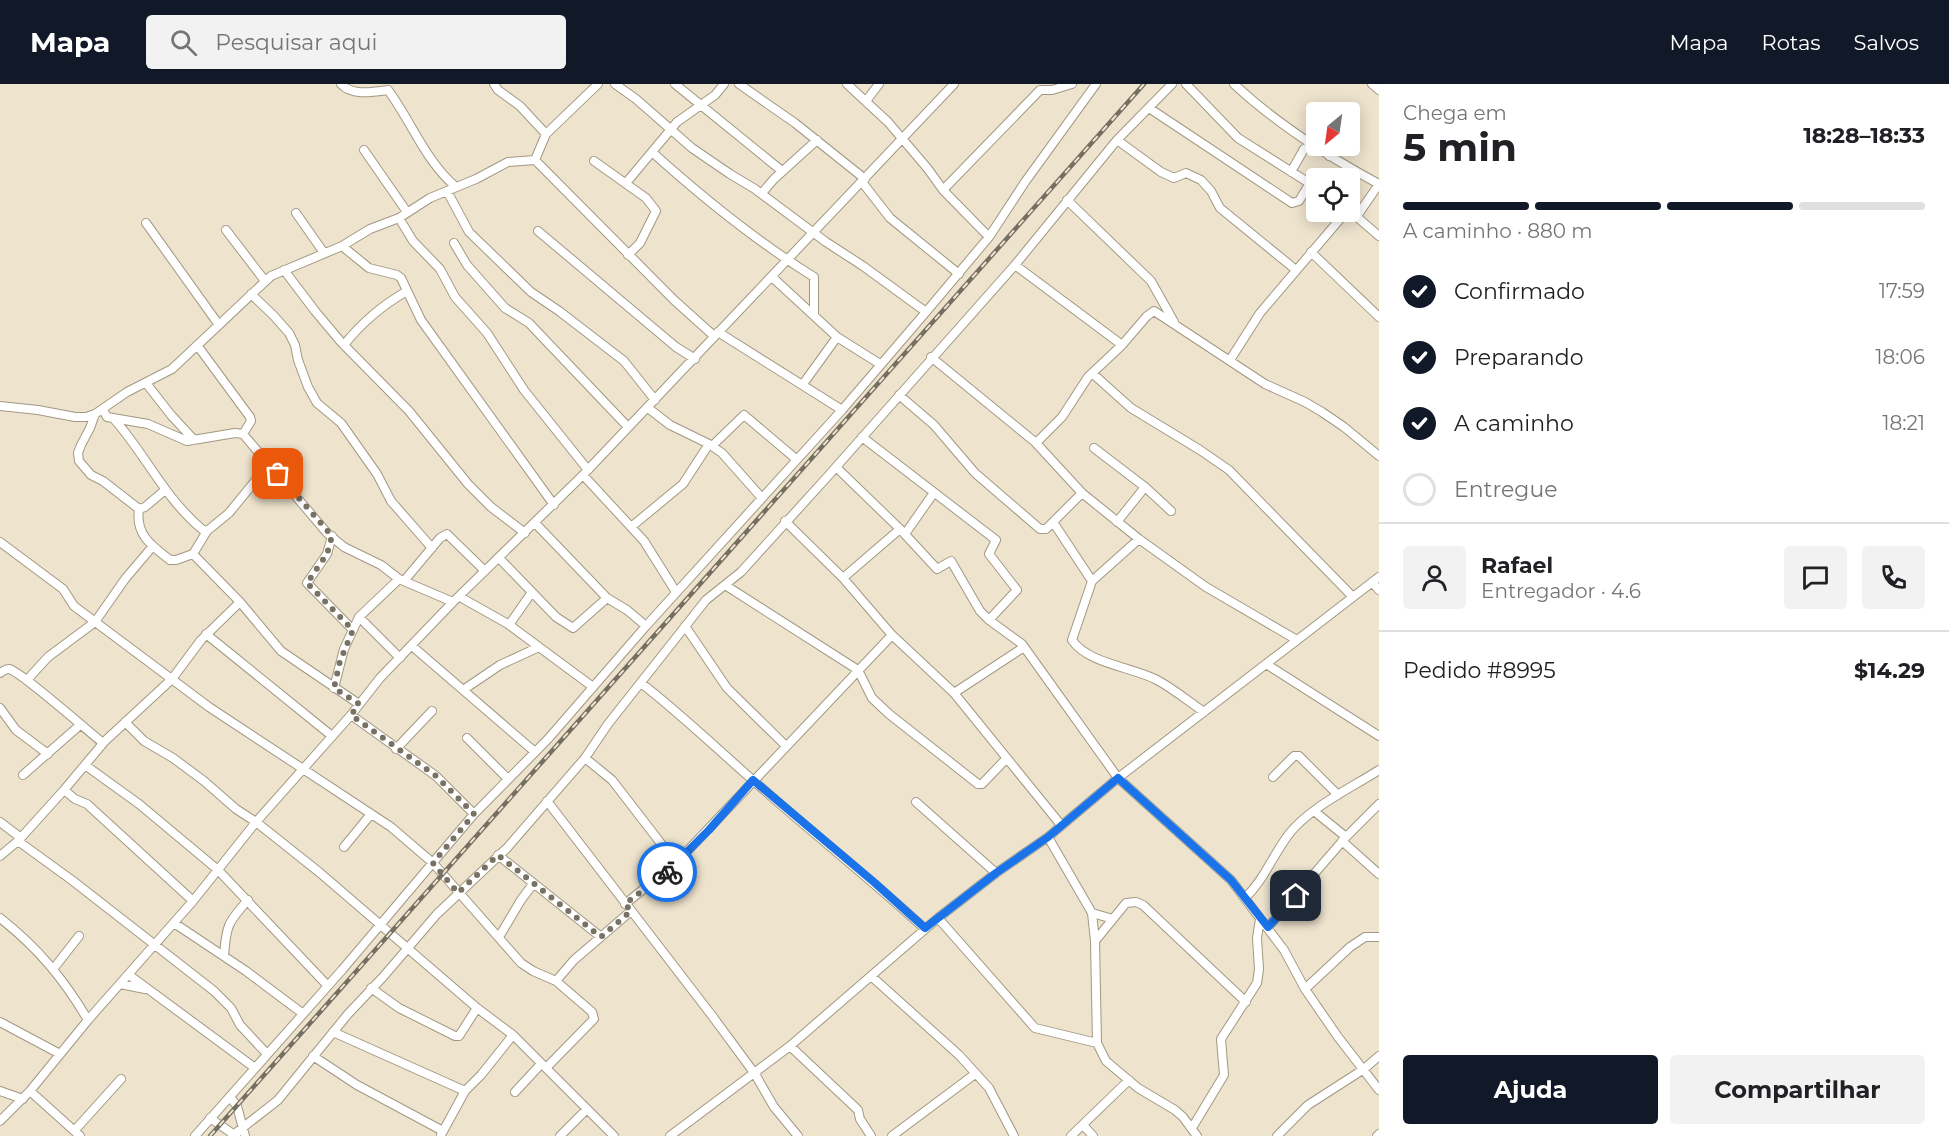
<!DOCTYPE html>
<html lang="pt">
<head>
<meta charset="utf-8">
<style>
	:root { --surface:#fff; --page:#f2f2f2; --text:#202124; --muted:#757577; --line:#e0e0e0; --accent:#111827 }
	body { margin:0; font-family:Montserrat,sans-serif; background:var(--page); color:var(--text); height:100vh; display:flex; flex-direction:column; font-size:22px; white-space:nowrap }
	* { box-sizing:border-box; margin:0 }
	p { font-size:20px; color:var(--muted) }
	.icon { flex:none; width:33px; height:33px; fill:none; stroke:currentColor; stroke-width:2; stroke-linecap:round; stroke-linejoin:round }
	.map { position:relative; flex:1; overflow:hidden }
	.sheet { display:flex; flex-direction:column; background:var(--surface); width:570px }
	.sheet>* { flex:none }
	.needle { width:39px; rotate:209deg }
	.controls { position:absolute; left:1306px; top:18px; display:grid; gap:12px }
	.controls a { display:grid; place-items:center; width:54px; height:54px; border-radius:6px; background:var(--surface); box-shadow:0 3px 15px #0003; font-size:30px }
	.pin { position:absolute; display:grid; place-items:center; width:51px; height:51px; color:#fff; margin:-26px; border-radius:12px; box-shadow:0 3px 9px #0006 }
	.courier { position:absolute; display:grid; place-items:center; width:60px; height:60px; margin:-30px; border:4px solid #1a73e8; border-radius:50%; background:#fff; color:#222; box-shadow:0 2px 8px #0007 }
	.headline em { font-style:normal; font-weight:700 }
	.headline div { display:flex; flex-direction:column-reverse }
	.headline { display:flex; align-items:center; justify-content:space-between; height:102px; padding:0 24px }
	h1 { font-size:39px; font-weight:700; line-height:45px }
	.bar { display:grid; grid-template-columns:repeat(4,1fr); gap:9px 6px; align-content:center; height:72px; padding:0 24px }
	.bar i { height:8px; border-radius:4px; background:var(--line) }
	.bar .active { background:var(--accent) }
	.bar p { grid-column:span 4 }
	.line { display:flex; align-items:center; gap:15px; padding:0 24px; border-top:2px solid var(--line) }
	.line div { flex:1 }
	.round { display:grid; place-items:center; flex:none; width:63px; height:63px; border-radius:6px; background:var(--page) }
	ol { padding:0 24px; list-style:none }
	li { display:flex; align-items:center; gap:18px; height:66px }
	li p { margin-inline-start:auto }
	li .icon { padding:6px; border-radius:50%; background:var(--accent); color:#fff; stroke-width:4 }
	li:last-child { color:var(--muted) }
	li i { width:33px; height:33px; border:3px solid var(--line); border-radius:50% }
	.button { display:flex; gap:12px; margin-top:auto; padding:12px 24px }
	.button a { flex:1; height:69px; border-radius:6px; background:var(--accent); color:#fff; font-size:24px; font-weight:700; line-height:69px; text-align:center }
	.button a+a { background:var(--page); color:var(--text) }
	header { display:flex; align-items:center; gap:36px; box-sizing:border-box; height:84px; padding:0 30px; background:var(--accent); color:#fff }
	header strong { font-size:28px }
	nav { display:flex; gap:33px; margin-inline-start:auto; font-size:21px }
	.search { width:420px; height:54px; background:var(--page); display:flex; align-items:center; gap:15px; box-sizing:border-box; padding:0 21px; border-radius:6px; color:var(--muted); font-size:22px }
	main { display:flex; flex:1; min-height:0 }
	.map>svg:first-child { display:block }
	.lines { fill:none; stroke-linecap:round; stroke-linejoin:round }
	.minor-casing { stroke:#a29883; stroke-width:10 }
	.minor { stroke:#fff; stroke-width:8 }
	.rail-casing { stroke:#756f62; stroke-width:4.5 }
	.rail { stroke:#eee3cd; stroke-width:2; stroke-dasharray:7; stroke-linecap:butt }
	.done { stroke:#787264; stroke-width:6; stroke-dasharray:0 10.8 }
	.route { stroke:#1a73e8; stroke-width:8 }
</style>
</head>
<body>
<header>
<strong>Mapa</strong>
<div class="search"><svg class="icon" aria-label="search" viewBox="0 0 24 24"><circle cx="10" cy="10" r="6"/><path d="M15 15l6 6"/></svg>Pesquisar aqui</div>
<nav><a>Mapa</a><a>Rotas</a><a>Salvos</a></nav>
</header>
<main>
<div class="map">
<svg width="1379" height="1052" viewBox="0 0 1379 1052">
	<rect width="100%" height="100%" fill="#eee3cd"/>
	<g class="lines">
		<!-- minor casing -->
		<g class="minor-casing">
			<path id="minor" d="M341,0C352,12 373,8 388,6
				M494,0L498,6L520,22L546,50
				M615,0L636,15L692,64L730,90L755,105L826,158L863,182L926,228
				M675,0L782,87
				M739,0L795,39L865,95
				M847,0L888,38L928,85L943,106L989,153
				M1186,0L1238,54L1317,104
				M1234,0C1278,41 1327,72 1379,100
				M1372,0L1379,6
				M388,6C411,37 426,78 456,103
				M866,17L879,0
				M1149,24L1292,119L1299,117L1310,99
				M1117,56L1161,88L1174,94L1186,89L1201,96L1211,107L1220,124L1296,186
				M364,66L407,128
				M652,68C702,113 756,157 814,193V231
				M1329,72L1337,62
				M535,76L546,50L598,0
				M594,77L646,114L656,127L640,159L628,171
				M1291,88L1304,65L1313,61
				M862,98L890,134L959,190
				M626,99L677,38L715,11L724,0
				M943,106L1040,6H1052L1072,0
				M447,107L469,148L531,208L559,227L624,277L655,316
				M762,109L774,95L817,56
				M1067,116L1151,197L1174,238
				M1350,127L1379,152
				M296,129L324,169
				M1357,132L1379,100
				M399,134L413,157L440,185L455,213L487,249L524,306L588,386
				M146,139L219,241
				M226,146L265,197
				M538,147L676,263L695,275
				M454,159L467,181L505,224L529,239L628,343
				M342,162L369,184L397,191L401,194L421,236L554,421
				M1311,168L1379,233
				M1015,181L1122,261
				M284,186L315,227L341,258L409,327L468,400L491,423L525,449
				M772,193L837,253L880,280
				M251,210L274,232L289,249L295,261L298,276L308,303L317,319L341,339L377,390L391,417L432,464
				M718,248L842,326
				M197,261L250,333L251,337L243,350
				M344,261C362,238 381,222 407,207
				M931,273L1035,358L1082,409L1139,455L1206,503L1297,556
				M1230,276L1260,229L1346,128
				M1092,289L1131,324L1200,366L1229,386L1353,513
				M146,299L171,331L194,356
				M803,300L837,253
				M899,311L934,341L975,389L1040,445H1046L1082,409
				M0,322L38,326L75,333H86L95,330L127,308L172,285L271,192L342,162L370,145L399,134L430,114L476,95L508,78L535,76L674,216L714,252
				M648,324L670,341L709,360L722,369L761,413
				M103,326L107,333L148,340L187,357L235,349L243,350L327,449L344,463L381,481L399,495L453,518
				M95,330L90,344L81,361L78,369L79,377L91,391L103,397L139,425
				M114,335C146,371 165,415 203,446L207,447
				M862,353L996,456L989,470L1017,506L989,536
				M1036,359L1062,333L1088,293L1122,261L1147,232L1154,227L1265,300L1305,318L1322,328L1344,343L1379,372
				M712,362L744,331L796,375
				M1094,364L1145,403L1171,427
				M836,383L900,445L937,485L951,477L980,527L989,536L1022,560L1118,694L1231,796L1284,866L1305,905L1338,953L1379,1006
				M583,391L644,457L676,508
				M139,425C135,451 152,462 170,476H176L193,470L207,447L229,429L269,380
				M139,425L145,423L165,406
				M785,437L843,494L892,551L954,609L1061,741
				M1053,438L1092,497
				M1117,438L1145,403
				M535,439L607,514L627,526L646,542
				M631,443L683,400L709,360
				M905,450L933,410
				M332,452L327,470L307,499L353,546
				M1139,455L1092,497L1072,556C1088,580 1133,583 1157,596C1174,605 1189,618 1204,628
				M0,458L63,505L74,522L209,623L391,743L433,779L521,879L533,887L556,897L592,928L594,935L546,984
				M193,470L240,518L281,567L359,620
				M499,474L556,533L573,544L607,514
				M843,494L900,445
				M404,497L440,454L447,450L485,487
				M1372,498L1379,506
				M725,501L858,586L872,614L889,630L978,700H982L1006,675
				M460,513L508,540L593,603
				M359,533L400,574
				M509,541L532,508
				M685,542L727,604L786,662
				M206,550L332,652
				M412,562L535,668
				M1266,580L1379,652
				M0,589C3,587 5,585 9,585C20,587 89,648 103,659
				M27,596L48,573L95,538L125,495L153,462
				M641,599C681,630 717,665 755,698C811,748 870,794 925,845
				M334,604L344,565L359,533L399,495
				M463,606L500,581L539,563
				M954,609L1024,563
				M0,624L16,646L48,670
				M351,631L436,692L474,730
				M125,638L144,657L173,674L204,697L236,725L256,738L319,788L477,924L513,951L614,1052
				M467,654L508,695
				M396,665L432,627
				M585,674L612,696L676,779
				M85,681L139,720L218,786L327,901
				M23,691L80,641
				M1273,693L1294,672H1299L1338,711
				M64,706L75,715L87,720L193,817
				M547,717L713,933L755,990L774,1023L798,1052
				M916,718L996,789
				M1314,727L1346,753
				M0,738L21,754
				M1048,753L1092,829L1095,857L1097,959L1106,977L1138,1004L1175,1026L1183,1033L1197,1052
				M18,757L73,797L214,907L231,924L240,941L267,970
				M1342,757L1379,790
				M344,763L371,730
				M498,771L601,853
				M0,772L18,757L64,706L105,657L172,595L201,556L240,518
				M1245,814C1264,796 1273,771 1289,750C1309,724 1351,704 1379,686
				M625,820L676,779L892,551
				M1092,829L1113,835
				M0,834C38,864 63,894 88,936
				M938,834L1035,944L1097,959
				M174,839L246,887L302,929
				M1268,843L1346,753L1379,720
				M499,853L521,816L533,800
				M1095,857L1126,819L1136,818L1143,821L1246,918
				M224,872C226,842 228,838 248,816
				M54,884L79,852
				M129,891L255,984
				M871,892L959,971L989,1004L1014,1052
				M556,897L574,876L631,827
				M120,900L145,905
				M371,904L399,924L455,952H459L477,924
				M1305,905L1350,863L1365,853H1379
				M0,938L60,970
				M333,948L465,1007
				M790,962L858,1026L860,1035L871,1052
				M313,972L357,1001L443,1047
				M0,1007L23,1015
				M30,1007L80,1052
				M515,1008L541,980
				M230,1013L237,1022L245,1052
				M210,1034L236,1052
				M0,1037L30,1007L88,936L193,817L256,738L351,631L380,594L453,518L583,391L954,0
				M1083,1041L1093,1052
				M1192,1044L1224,991L1221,955L1257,899L1259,885L1257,854L1260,835
				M75,1046L121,995
				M441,1051L465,1007L481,991L513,951
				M195,1052L342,886L474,730L548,655L646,542L842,326L926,228L989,153L1025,98L1096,0
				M232,1052L278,1016L348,930L383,893L437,830L507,764L585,674L608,640L706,516L741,488L828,392L1015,181L1117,56L1172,0
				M560,1052L587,1025
				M670,1052L790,962L938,834L996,789L1048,753L1118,694L1379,493
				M892,1052L975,990
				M1071,1052L1129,996
				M1277,1052L1308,1021L1364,985L1379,972
				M1377,1052L1379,1050"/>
		</g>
		<!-- minor -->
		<use href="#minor" class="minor"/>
		<!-- rail casing -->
		<g class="rail-casing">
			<path id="rail" d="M210,1052L1144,0"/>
		</g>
		<!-- rail -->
		<use href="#rail" class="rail"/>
	</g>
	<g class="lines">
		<!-- done -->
		<path class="done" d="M278,390L332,452L327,470L307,499L353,546L340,577L334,604L359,620L351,631L436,692L474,730L433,779L458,809L498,771L601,853L631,827L625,820L667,788"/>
		<!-- route -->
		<path class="route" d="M667,788L709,746L753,696L875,799L925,844L996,789L1048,753L1118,694L1231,796L1268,843L1296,812"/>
	</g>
</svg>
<div class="controls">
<a><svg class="needle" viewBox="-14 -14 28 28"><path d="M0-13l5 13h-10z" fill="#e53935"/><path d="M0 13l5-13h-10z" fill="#757577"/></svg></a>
<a><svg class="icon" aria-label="locate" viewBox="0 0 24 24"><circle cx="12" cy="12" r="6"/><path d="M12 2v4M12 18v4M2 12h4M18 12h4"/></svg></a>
</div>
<div class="pin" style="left:278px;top:390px;background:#ea580c"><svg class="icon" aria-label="bag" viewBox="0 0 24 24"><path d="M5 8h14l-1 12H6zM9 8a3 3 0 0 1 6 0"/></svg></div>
<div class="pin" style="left:1296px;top:812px;background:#1f2937"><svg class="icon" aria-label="home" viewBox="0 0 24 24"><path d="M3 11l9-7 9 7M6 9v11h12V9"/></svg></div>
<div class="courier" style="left:667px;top:788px"><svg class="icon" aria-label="bike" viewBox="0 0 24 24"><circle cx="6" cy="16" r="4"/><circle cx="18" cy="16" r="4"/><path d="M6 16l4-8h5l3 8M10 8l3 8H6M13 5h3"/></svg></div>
</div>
<section class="sheet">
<div class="headline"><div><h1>5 min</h1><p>Chega em</p></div><em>18:28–18:33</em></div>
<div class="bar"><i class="active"></i><i class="active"></i><i class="active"></i><i></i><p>A caminho · 880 m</p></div>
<ol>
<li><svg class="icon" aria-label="check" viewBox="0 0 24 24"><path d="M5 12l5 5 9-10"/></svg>Confirmado<p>17:59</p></li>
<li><svg class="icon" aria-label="check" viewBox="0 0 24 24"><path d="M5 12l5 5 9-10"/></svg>Preparando<p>18:06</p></li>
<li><svg class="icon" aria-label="check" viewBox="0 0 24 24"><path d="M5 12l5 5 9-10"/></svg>A caminho<p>18:21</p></li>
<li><i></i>Entregue</li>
</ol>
<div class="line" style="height:108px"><a class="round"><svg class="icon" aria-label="person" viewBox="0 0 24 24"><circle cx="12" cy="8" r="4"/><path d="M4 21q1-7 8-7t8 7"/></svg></a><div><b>Rafael</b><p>Entregador · 4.6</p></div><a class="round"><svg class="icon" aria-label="chat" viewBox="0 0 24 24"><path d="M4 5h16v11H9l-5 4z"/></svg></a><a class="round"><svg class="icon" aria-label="phone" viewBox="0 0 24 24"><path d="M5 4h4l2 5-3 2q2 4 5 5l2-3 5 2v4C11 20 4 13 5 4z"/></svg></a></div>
<div class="line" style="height:78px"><div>Pedido #8995</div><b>$14.29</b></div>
<div class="button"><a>Ajuda</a><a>Compartilhar</a></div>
</section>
</main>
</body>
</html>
